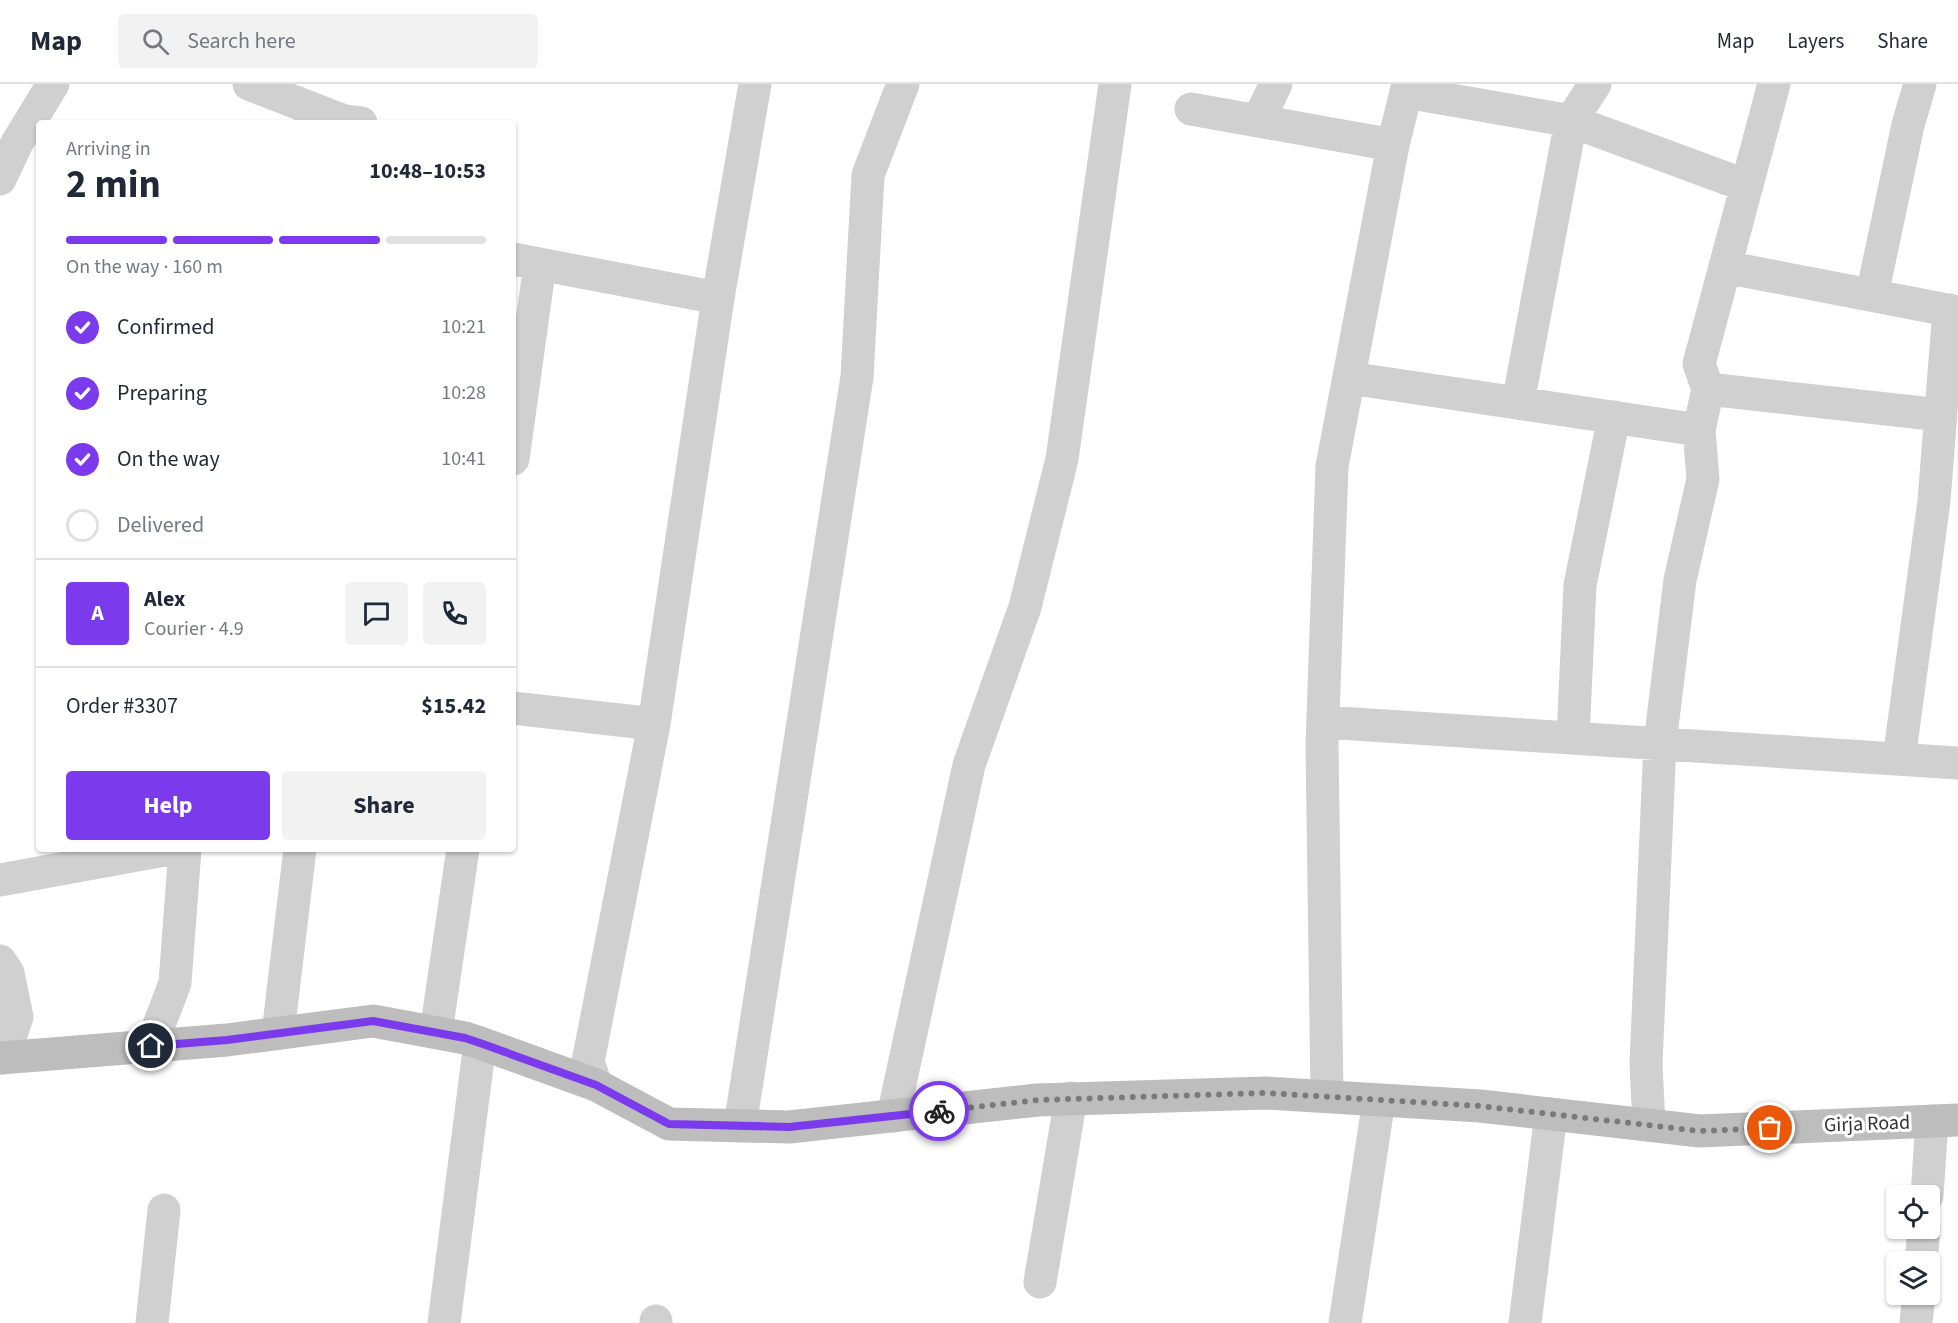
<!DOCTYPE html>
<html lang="en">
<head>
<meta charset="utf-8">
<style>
	:root { --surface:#fff; --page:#f2f2f3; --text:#1f2937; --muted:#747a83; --line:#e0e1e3; --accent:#7c3aed }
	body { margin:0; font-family:"Source Sans 3",sans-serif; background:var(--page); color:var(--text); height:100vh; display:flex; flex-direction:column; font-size:22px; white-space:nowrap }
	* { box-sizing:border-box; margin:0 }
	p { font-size:20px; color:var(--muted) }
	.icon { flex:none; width:33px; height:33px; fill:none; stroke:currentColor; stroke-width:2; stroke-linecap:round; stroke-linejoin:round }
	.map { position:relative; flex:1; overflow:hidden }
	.panel { position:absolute; left:36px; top:36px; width:480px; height:732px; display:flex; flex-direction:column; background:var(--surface); border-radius:6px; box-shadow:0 2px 4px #0004 }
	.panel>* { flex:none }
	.fabs { position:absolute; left:1886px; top:1101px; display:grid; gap:12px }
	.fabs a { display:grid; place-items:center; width:54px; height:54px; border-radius:6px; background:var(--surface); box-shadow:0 2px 4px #0004; font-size:30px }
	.pin { position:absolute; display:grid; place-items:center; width:51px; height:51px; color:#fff; margin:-26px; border:3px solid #fff; border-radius:50%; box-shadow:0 2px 6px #0007 }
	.courier { position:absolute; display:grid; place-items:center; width:60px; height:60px; margin:-30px; border:4px solid #7c3aed; border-radius:50%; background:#fff; color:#222; box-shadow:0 2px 8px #0007 }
	.headline em { font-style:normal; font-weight:700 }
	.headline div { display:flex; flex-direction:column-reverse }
	.headline { display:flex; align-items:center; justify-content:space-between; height:102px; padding:0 30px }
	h1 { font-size:39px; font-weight:700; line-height:45px }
	.bar { display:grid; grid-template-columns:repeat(4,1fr); gap:9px 6px; align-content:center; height:72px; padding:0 30px }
	.bar i { height:8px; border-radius:4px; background:var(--line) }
	.bar .selected { background:var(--accent) }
	.bar p { grid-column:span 4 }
	.line { display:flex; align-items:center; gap:15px; padding:0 30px; border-top:2px solid var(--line) }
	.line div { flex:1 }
	.round { display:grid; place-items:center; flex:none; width:63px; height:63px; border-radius:6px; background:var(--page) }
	ol { padding:0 30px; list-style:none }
	li { display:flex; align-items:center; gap:18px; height:66px }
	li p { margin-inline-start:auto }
	li .icon { padding:6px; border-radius:50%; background:var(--accent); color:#fff; stroke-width:4 }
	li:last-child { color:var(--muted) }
	li i { width:33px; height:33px; border:3px solid var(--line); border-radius:50% }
	.button { display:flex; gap:12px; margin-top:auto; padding:12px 30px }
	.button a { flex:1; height:69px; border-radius:6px; background:var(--accent); color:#fff; font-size:24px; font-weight:700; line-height:69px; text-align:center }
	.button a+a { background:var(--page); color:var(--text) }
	header { display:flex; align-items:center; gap:36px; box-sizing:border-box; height:84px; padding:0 30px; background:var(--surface); border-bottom:2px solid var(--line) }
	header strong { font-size:28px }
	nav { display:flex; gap:33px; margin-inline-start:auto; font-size:21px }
	.search { width:420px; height:54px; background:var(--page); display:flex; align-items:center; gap:15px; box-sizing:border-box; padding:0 21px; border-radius:6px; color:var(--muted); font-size:22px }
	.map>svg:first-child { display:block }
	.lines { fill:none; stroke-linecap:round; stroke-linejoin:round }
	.street { stroke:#d0d0d0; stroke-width:33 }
	.secondary { stroke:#bdbdbd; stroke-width:33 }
	.done { stroke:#7a7a7a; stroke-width:6; stroke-dasharray:0 10.8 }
	.route { stroke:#7c3aed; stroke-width:8 }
	.labels { text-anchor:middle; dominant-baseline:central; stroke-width:6; stroke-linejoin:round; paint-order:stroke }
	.street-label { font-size:20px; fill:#333; stroke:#fff }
</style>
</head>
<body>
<header>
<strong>Map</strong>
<div class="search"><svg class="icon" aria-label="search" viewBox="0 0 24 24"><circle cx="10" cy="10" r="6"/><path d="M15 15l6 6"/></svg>Search here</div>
<nav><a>Map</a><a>Layers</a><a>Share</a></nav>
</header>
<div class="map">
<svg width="1958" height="1239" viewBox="0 0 1958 1239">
	<rect width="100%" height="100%" fill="#fff"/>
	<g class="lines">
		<!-- street -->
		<path class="street" d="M249,0L344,37L361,39
			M1406,8L1571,37L1747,102
			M1191,25L1393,61
			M1258,37L1276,0
			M0,95L17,59L53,0
			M513,175L718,214L654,640
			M1725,183L1958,228
			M1872,211L1908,41L1920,0
			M718,214L755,0
			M1349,294L1699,346L1708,305L1699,280L1774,0
			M1708,305L1940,331
			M1518,319L1571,37L1595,0
			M513,375L540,180
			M513,624L654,640L588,978L596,1001
			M1323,638L1958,679
			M1573,654L1580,501L1614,333
			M1899,675L1934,417L1949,226
			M0,796L170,765
			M0,877L8,889L17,933L3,974
			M436,948L463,765
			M278,949L300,765
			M151,962L175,899L185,765
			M1327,1012L1322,660L1332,382L1393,61L1408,0
			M893,1032L969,681L1025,523L1062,375L1115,0
			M1649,1041L1646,980L1660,659L1680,496L1703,395L1699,346
			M740,1042L857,293L868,91L903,0
			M1927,1112L1932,1037
			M1921,1178L1924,1144
			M1040,1198L1071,1014
			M152,1239L164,1126
			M444,1239L480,959
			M656,1239V1237
			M1345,1239L1379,1016
			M1525,1239L1551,1030
			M1916,1239L1919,1210"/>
		<!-- secondary -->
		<path class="secondary" d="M0,974L227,956L373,937L465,954L480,959L596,1001L669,1040L789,1043L1038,1016L1266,1009L1480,1022L1700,1047L1958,1036"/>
	</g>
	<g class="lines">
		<!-- done -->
		<path class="done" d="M939,1027L1038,1016L1266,1009L1480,1022L1700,1047L1770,1044"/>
		<!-- route -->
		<path class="route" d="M151,962L227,956L373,937L465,954L480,959L596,1001L669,1040L789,1043L939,1027"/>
	</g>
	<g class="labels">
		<!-- street labels -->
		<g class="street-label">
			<text transform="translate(1867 1040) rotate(-2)">Girja Road</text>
		</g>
	</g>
</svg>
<div class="fabs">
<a><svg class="icon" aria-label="locate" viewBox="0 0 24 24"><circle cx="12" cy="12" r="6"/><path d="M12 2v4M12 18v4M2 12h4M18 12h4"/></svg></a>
<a><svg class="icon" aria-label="layers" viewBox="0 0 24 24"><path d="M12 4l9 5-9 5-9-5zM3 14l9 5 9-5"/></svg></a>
</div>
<div class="pin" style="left:1770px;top:1044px;background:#ea580c"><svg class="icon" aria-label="bag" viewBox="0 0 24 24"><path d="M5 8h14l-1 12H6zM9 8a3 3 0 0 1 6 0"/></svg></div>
<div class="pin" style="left:151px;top:962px;background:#1f2937"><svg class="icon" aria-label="home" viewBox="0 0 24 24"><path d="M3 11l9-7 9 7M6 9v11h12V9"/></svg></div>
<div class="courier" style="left:939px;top:1027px"><svg class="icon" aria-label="bike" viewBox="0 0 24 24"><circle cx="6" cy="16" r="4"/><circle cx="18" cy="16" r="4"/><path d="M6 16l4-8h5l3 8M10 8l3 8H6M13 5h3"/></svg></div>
<section class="panel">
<div class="headline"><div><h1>2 min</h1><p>Arriving in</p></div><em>10:48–10:53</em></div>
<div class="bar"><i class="selected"></i><i class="selected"></i><i class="selected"></i><i></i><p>On the way · 160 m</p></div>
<ol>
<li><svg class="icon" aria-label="check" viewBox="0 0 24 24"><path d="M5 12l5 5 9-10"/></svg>Confirmed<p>10:21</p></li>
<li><svg class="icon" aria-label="check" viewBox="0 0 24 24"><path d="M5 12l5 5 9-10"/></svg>Preparing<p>10:28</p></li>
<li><svg class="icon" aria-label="check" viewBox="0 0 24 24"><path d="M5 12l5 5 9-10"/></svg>On the way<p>10:41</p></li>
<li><i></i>Delivered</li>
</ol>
<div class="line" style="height:108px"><b class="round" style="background:var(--accent);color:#fff">A</b><div><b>Alex</b><p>Courier · 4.9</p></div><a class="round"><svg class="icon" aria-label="chat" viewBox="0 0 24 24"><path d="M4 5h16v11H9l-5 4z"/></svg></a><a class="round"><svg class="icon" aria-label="phone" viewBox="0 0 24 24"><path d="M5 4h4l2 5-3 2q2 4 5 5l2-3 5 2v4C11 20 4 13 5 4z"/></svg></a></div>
<div class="line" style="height:78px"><div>Order #3307</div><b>$15.42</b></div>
<div class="button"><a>Help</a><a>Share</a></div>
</section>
</div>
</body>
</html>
